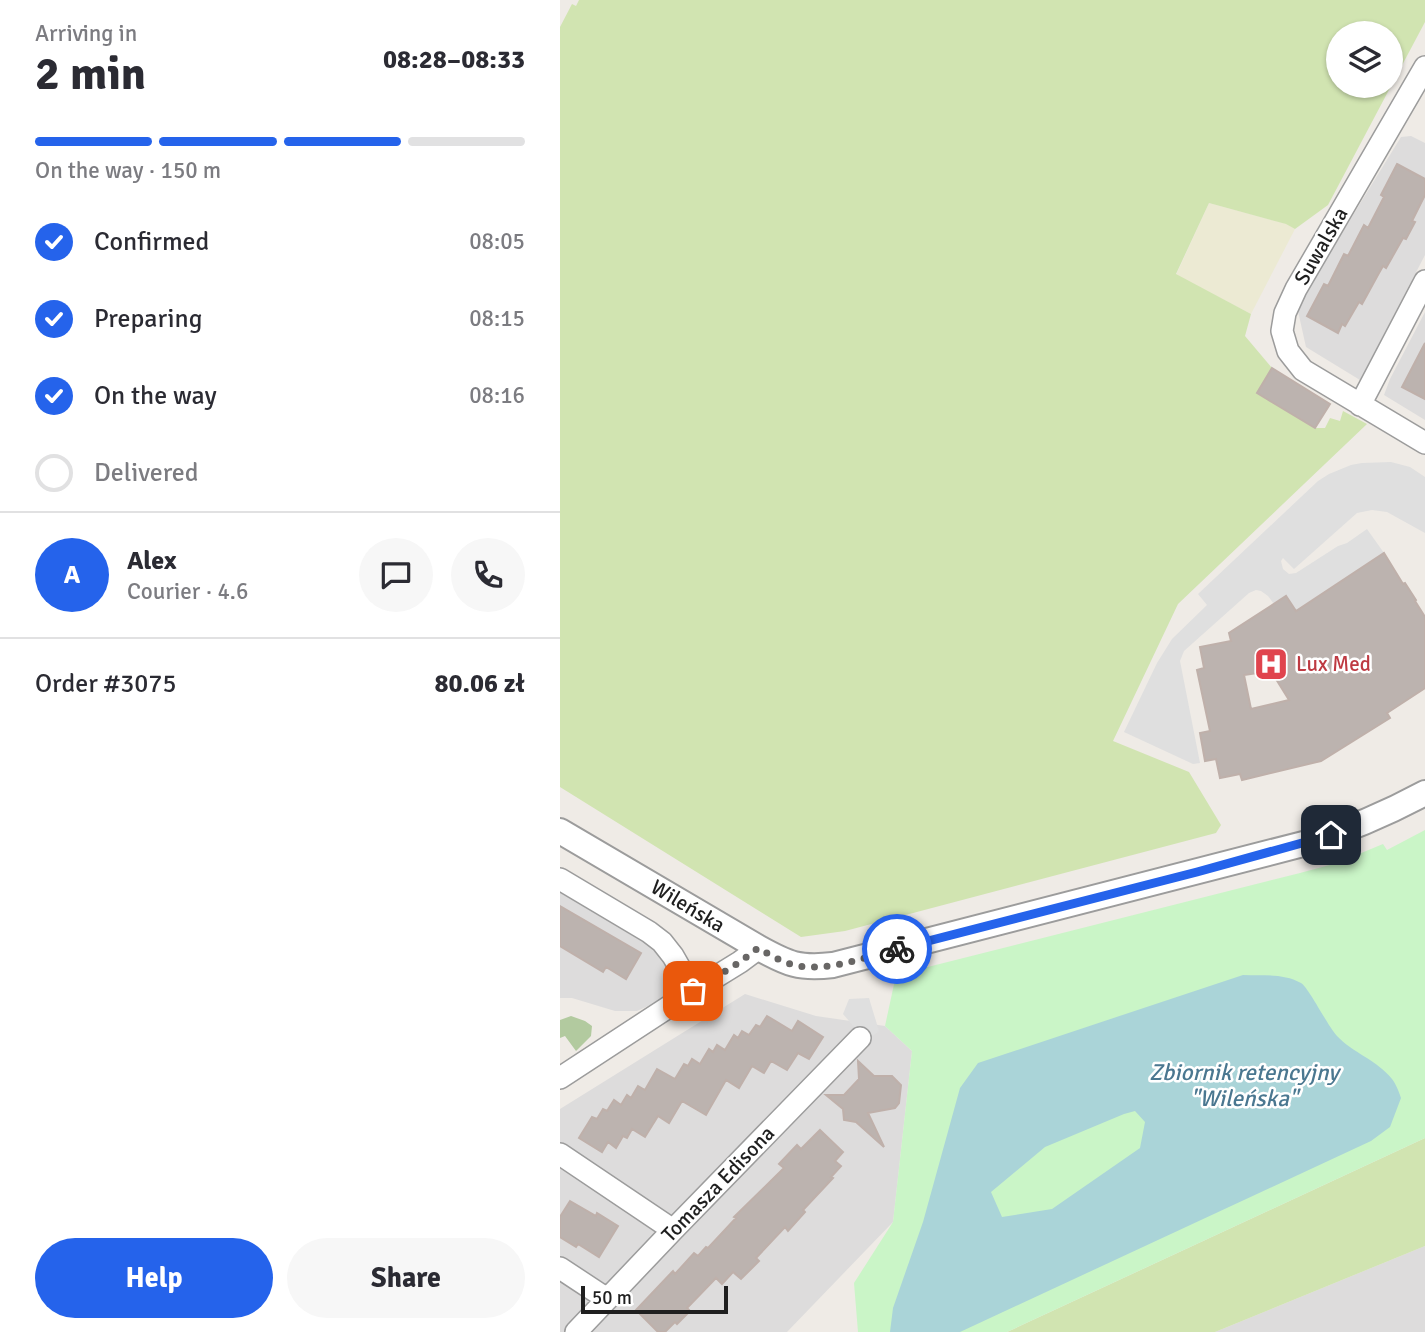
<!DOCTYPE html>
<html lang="en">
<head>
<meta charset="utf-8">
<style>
	:root { --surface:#fff; --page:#f7f7f7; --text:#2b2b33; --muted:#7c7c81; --line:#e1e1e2; --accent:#2563eb }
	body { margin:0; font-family:Signika,sans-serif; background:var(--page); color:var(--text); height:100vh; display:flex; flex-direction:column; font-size:26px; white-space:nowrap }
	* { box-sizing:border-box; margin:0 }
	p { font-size:23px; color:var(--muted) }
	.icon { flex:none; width:38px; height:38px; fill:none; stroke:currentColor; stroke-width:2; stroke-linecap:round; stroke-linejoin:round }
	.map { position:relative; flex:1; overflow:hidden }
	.side { display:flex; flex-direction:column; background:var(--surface); width:560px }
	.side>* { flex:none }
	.controls { position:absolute; left:766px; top:21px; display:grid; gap:14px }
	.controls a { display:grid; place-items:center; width:77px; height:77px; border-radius:50%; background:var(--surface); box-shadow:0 2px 5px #0004; font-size:35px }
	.scale { position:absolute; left:21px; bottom:18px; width:147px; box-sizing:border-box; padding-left:7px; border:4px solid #1f1f1f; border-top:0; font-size:19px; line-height:24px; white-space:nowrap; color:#1f1f1f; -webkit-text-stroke:5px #fff; paint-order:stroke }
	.pin { position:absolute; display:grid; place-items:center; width:60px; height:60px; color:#fff; margin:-30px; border-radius:14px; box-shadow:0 4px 10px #0006 }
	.courier { position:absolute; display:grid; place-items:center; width:70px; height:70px; margin:-35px; border:5px solid #2563eb; border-radius:50%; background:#fff; color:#222; box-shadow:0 2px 9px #0007 }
	.headline em { font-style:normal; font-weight:800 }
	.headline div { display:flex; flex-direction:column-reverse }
	.headline { display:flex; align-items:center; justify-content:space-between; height:119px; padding:0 35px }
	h1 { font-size:46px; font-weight:800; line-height:52px }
	.bar { display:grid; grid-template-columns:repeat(4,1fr); gap:10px 7px; align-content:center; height:84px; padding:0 35px }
	.bar i { height:9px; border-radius:5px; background:var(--line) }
	.bar .selected { background:var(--accent) }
	.bar p { grid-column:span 4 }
	.line { display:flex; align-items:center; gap:18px; padding:0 35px; border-top:2px solid var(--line) }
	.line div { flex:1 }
	.round { display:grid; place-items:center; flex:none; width:74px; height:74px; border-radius:37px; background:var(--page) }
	ol { padding:0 35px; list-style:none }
	li { display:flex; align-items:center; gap:21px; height:77px }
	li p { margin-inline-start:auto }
	li .icon { padding:7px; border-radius:50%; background:var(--accent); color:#fff; stroke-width:4 }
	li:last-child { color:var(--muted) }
	li i { width:38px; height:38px; border:4px solid var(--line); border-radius:50% }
	.cta { display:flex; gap:14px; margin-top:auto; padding:14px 35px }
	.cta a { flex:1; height:80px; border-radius:42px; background:var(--accent); color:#fff; font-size:28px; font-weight:800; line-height:80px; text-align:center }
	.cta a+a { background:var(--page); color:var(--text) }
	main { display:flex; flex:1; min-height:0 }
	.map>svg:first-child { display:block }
	.residential { fill:#dddcdc }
	.farmland { fill:#ecead3 }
	.grass { fill:#d1e4b1 }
	.forest { fill:#b2ca9f }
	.park { fill:#caf5c7 }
	.parking { fill:#dfdfdf }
	.water { fill:#aad4d8; fill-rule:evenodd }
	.building { fill:#bcb3af; stroke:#bfb0aa; stroke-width:2; fill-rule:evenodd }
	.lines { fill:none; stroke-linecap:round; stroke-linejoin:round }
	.minor-casing { stroke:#9c9c9c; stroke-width:24 }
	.tertiary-casing { stroke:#9c9c9c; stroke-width:28 }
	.minor { stroke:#fff; stroke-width:21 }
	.tertiary { stroke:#fff; stroke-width:24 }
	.done { stroke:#686665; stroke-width:7; stroke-dasharray:0 12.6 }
	.route { stroke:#2563eb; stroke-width:9 }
	.labels { text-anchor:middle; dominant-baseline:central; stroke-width:5; stroke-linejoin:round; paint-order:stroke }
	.street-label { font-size:21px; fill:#1f1f1f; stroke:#fff }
	.health-label { font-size:21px; fill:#be3a42; stroke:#fff; text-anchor:start }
	.water-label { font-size:23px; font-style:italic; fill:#4a7790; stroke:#fff }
</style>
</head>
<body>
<main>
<section class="side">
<div class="headline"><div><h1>2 min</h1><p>Arriving in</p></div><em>08:28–08:33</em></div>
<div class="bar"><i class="selected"></i><i class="selected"></i><i class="selected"></i><i></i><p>On the way · 150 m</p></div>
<ol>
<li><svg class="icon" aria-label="check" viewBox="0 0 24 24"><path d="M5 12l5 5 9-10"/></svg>Confirmed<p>08:05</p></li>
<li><svg class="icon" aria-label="check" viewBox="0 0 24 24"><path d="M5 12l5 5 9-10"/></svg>Preparing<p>08:15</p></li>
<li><svg class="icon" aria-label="check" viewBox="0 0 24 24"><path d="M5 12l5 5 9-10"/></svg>On the way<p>08:16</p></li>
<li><i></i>Delivered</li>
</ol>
<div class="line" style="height:126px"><b class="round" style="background:var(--accent);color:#fff">A</b><div><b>Alex</b><p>Courier · 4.6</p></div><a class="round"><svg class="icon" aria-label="chat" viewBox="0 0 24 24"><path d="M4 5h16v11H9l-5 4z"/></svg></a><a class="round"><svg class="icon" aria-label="phone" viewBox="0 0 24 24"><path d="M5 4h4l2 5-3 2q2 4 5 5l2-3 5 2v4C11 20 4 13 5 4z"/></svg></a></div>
<div class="line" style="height:91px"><div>Order #3075</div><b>80.06 zł</b></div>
<div class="cta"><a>Help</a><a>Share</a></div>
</section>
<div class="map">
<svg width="865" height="1332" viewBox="0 0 865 1332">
	<rect width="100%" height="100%" fill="#efebe6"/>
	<!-- residential -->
	<path class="residential" d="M851,136L865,143V255L800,380L746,347L738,311L745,293L841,137Z
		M865,312V420L824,395L830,379Z
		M0,889L92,944L107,963L113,981L112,990L99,1001L77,1011H55L12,998H0Z
		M185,994L256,1016L325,1026L352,1051L333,1222L227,1332H0V1109Z
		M865,1246V1332H655Z"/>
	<!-- farmland -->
	<path class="farmland" d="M649,203L727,224L735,229L691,314L616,275Z"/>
	<!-- grass -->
	<path class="grass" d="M19,0H865V22L831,86V33H779V86H831L768,205L735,229L726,224L649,203L616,274L691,314L685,336L712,368L698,393L755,428H765L770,418L780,421L783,411L807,424L618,604L553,741L629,772L661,825L656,833L285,931L241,937L0,787V27L12,4L16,6Z
		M865,1138V1246L655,1332H447Z"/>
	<!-- forest -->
	<path class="forest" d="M11,1016L25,1021L32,1026L31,1036L16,1051L5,1036L0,1038V1020Z"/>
	<!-- park -->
	<path class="park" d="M865,830V1138L447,1332H298L294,1283L333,1222L352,1051L325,1026L336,975L740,873L777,863L823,844L827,850Z"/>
	<!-- parking -->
	<path class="parking" d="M831,462L850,467L865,477V533L827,512L812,510L797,513L734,569L723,558L721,561L723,569L729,574L736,573L778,546L787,543L807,529L824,553L736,611L726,596L714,604L708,596L701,591L696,590L689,593L624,651L620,661L640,763L633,764L564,732L597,663L612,639L647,605L638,594L758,481L769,474L791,465L802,463Z
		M309,998L319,1031L306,1041L283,1014L289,999Z"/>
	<!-- water -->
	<path class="water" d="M683,975C703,976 723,973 741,983C749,988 767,1025 777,1036C793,1053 817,1060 832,1079C836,1084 839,1092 841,1098L830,1127L811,1141L400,1332H330L333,1308L363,1222L400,1088L418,1063ZM575,1111L585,1122L580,1148L492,1209L442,1217L431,1192L485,1147L564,1114Z"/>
	<!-- building -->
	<path class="building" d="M837,164L865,179V195L852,221L855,222L846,239L843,238L826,268L823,266L819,273L802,304L799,302L785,326L782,324L778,333L747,316L764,284L768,286L784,254L788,256L804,225L808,228L824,197L821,195Z
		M865,343V399L842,387Z
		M712,368L770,404L755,428L697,393Z
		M824,553L843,584L845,583L856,600L855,601L865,617V688L827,713L830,718L761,761L682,780L680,774L660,778L656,759L645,761L640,733L650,731L637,670L644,668L640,647L671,641L669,633L726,596L736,611ZM711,671L729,700L691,709L684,675Z
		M0,906L81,953L66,979L46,967L43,972L0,946Z
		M207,1016L232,1031L238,1021L263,1037L249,1059L238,1053L227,1070L211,1061L204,1073L192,1066L179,1088L166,1080L146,1115L122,1101L109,1123L98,1116L85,1137L72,1129L67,1138L63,1136L56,1148L48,1142L42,1152L19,1138L32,1117L37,1119L43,1109L47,1111L54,1100L61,1105L67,1095L71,1098L78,1086L85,1090L97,1069L115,1079L124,1064L128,1066L132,1059L140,1064L149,1049L153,1052L157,1045L165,1050L174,1035L178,1038L182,1031L189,1035L196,1025L200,1027Z
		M298,1061L314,1076H332L341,1085L339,1103L335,1108L308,1113L324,1147L296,1122L284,1120L283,1109L266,1095H284L299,1079Z
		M260,1130L283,1152L275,1161L281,1166L271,1177L273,1178L243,1210L245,1212L228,1231L225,1227L196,1258L199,1261L181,1279L173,1272L162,1284L156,1278L127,1308L130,1311L117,1324L115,1322L105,1332H98L76,1310L113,1271L115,1274L134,1253L138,1256L146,1247L148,1248L176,1218L174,1217L224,1168L219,1164L237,1145L241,1149Z
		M10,1201L36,1216L37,1213L58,1226L39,1257L18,1244L16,1247L0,1237V1217Z"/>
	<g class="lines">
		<!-- minor casing -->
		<g class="minor-casing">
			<path id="minor" d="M865,67L736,289L725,313L722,331L728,351L743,370L865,443
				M800,405L865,281
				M0,879L89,932L102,942L113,956L133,991
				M0,1078L133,991L180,962L199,948
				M0,1154L113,1230
				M0,1268L47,1299
				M16,1332L113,1230L300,1038"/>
		</g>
		<!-- tertiary casing -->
		<g class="tertiary-casing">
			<path id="tertiary" d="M0,831L199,948C228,964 239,969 273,965L747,843C788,830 828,813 865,793"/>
		</g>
		<!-- minor -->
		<use href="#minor" class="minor"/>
		<!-- tertiary -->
		<use href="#tertiary" class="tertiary"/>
	</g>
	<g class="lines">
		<!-- done -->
		<path class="done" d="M133,991L180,962L198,948C211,955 224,964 239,966C271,971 306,957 337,949"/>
		<!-- route -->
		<path class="route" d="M337,949L637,872L771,835"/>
	</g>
	<!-- icons -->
	<defs>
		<g id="hospital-square" transform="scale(1.75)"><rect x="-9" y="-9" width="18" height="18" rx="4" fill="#e0444e" stroke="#fff"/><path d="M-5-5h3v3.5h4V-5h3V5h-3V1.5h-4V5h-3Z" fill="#fff"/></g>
	</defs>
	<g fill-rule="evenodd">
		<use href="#hospital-square" x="711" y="664"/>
	</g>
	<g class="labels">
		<!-- street labels -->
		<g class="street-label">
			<text transform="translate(761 246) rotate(-60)">Suwalska</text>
			<text transform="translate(128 906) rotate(31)">Wileńska</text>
			<text transform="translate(158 1184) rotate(-46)">Tomasza Edisona</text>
		</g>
		<!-- health labels -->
		<g class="health-label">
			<text x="736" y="664">Lux Med</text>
		</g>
		<!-- water labels -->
		<g class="water-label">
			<text x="684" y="1072">Zbiornik retencyjny<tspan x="684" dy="26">"Wileńska"</tspan></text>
		</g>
	</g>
</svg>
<div class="controls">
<a><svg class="icon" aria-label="layers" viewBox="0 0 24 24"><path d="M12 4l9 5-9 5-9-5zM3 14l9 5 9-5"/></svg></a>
</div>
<div class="scale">50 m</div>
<div class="pin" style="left:133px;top:991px;background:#ea580c"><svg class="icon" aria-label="bag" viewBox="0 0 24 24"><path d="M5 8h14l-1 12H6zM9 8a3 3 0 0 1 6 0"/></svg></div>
<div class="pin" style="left:771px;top:835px;background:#1f2937"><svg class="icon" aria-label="home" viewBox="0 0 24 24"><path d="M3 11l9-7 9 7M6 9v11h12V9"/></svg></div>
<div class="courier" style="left:337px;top:949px"><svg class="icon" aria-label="bike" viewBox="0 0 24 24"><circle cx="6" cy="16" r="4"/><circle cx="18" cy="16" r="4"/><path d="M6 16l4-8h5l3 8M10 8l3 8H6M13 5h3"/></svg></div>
</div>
</main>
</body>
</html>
